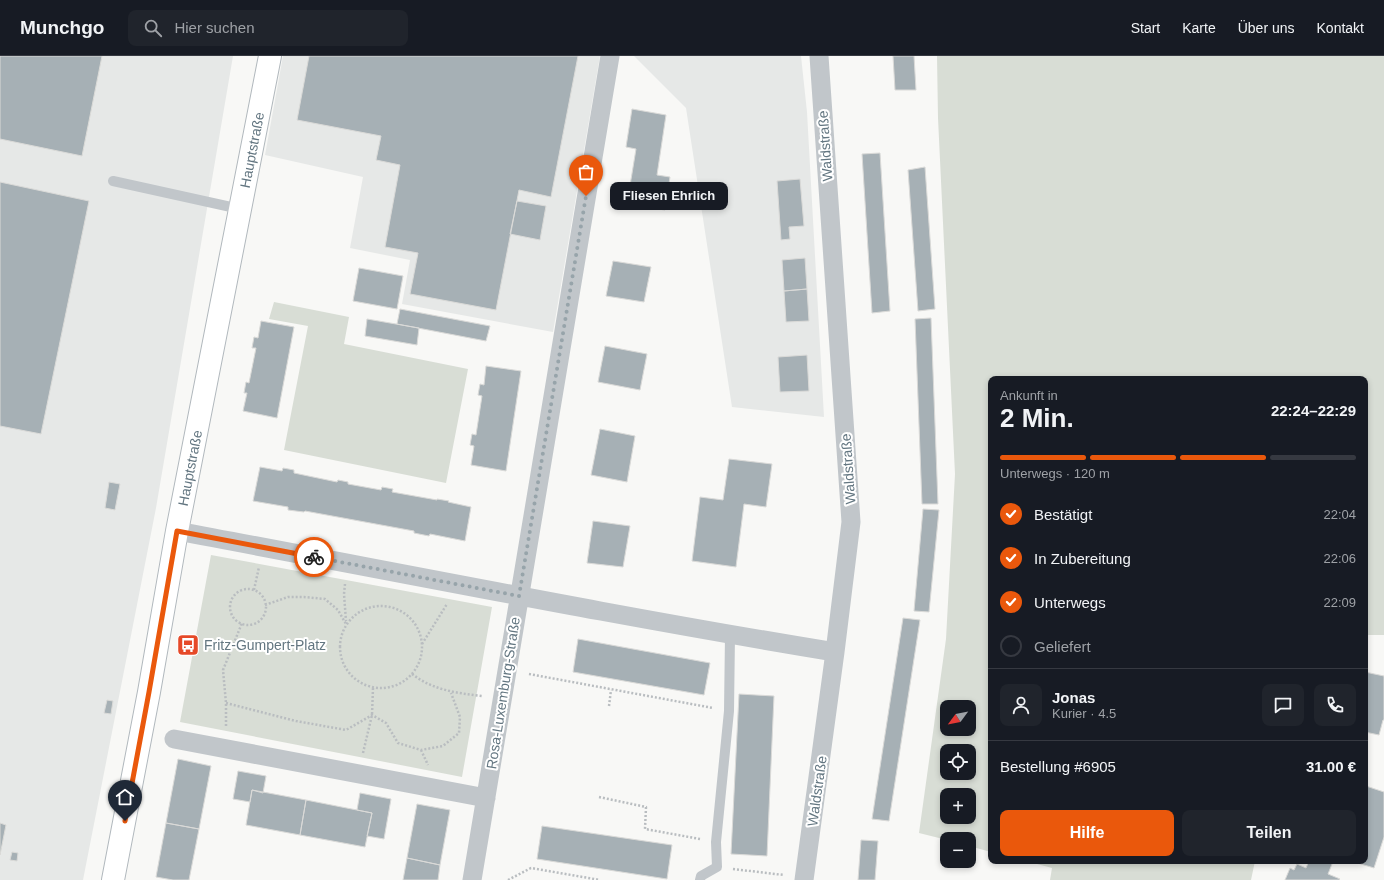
<!DOCTYPE html>
<html lang="de">
<head>
<meta charset="utf-8">
<style>
	:root { --surface:#171b24; --page:#20242c; --text:#f1f3f6; --muted:#9ea1a6; --line:#363941; --accent:#ea580c }
	body { margin:0; font-family:Arial,sans-serif; background:var(--page); color:var(--text); height:100vh; display:flex; flex-direction:column; font-size:15px; white-space:nowrap }
	* { box-sizing:border-box; margin:0 }
	p { font-size:13px; color:var(--muted) }
	.icon { flex:none; width:22px; height:22px; fill:none; stroke:currentColor; stroke-width:2; stroke-linecap:round; stroke-linejoin:round }
	.map { position:relative; flex:1; overflow:hidden }
	.drawer { position:absolute; left:988px; top:320px; width:380px; height:488px; display:flex; flex-direction:column; background:var(--surface); border-radius:8px; box-shadow:0 2px 6px #0003 }
	.drawer>* { flex:none }
	.needle { width:26px; rotate:238deg }
	.buttons { position:absolute; left:940px; top:644px; display:grid; gap:8px }
	.buttons a { display:grid; place-items:center; width:36px; height:36px; border-radius:8px; background:var(--surface); box-shadow:0 2px 6px #0003; font-size:20px }
	.pin { position:absolute; display:grid; place-items:center; width:34px; height:34px; color:#fff; margin:-41px -17px; border-radius:50% 50% 50% 0; rotate:-45deg; box-shadow:0 0 4px #0007 }
	.pin .icon { rotate:45deg }
	.courier { position:absolute; display:grid; place-items:center; width:40px; height:40px; margin:-20px; border:3px solid #ea580c; border-radius:50%; background:#fff; color:#222; box-shadow:0 1px 5px #0007 }
	.bubble { position:absolute; height:28px; border-radius:8px; background:var(--surface); box-shadow:0 2px 6px #0003; font-size:13px; font-weight:700; line-height:28px; text-align:center }
	.summary em { font-style:normal; font-weight:700 }
	.summary div { display:flex; flex-direction:column-reverse }
	.summary { display:flex; align-items:center; justify-content:space-between; height:68px; padding:0 12px }
	h1 { font-size:26px; font-weight:700; line-height:30px }
	.bar { display:grid; grid-template-columns:repeat(4,1fr); gap:6px 4px; align-content:center; height:48px; padding:0 12px }
	.bar i { height:5px; border-radius:3px; background:var(--line) }
	.bar .current { background:var(--accent) }
	.bar p { grid-column:span 4 }
	.line { display:flex; align-items:center; gap:10px; padding:0 12px; border-top:1px solid var(--line) }
	.line div { flex:1 }
	.round { display:grid; place-items:center; flex:none; width:42px; height:42px; border-radius:8px; background:var(--page) }
	ol { padding:0 12px; list-style:none }
	li { display:flex; align-items:center; gap:12px; height:44px }
	li p { margin-inline-start:auto }
	li .icon { padding:4px; border-radius:50%; background:var(--accent); color:#fff; stroke-width:4 }
	li:last-child { color:var(--muted) }
	li i { width:22px; height:22px; border:2px solid var(--line); border-radius:50% }
	.primary-button { display:flex; gap:8px; margin-top:auto; padding:8px 12px }
	.primary-button a { flex:1; height:46px; border-radius:8px; background:var(--accent); color:#fff; font-size:16px; font-weight:700; line-height:46px; text-align:center }
	.primary-button a+a { background:var(--page); color:var(--text) }
	header { display:flex; align-items:center; gap:24px; box-sizing:border-box; height:56px; padding:0 20px; background:var(--surface); border-bottom:1px solid var(--line) }
	header strong { font-size:19px }
	nav { display:flex; gap:22px; margin-inline-start:auto; font-size:14px }
	.search { width:280px; height:36px; background:var(--page); display:flex; align-items:center; gap:10px; box-sizing:border-box; padding:0 14px; border-radius:8px; color:var(--muted); font-size:15px }
	.map>svg:first-child { display:block }
	.built { fill:#e6e8e7 }
	.green { fill:#d8ddd5; fill-rule:evenodd }
	.building { fill:#a6b0b5; stroke:#dadad8 }
	.lines { fill:none; stroke-linecap:round; stroke-linejoin:round }
	.secondary-casing { stroke:#b1b8bd; stroke-width:24 }
	.path { stroke:#b9bdc0; stroke-width:2.5; stroke-dasharray:2 2; stroke-linecap:butt }
	.service { stroke:#c1c6ca; stroke-width:10 }
	.minor { stroke:#c1c6ca; stroke-width:19 }
	.secondary { stroke:#fff; stroke-width:22 }
	.done { stroke:#97a4aa; stroke-width:4; stroke-dasharray:0 7.2 }
	.route { stroke:#ea580c; stroke-width:5 }
	.labels { text-anchor:middle; dominant-baseline:central; stroke-width:4; stroke-linejoin:round; paint-order:stroke }
	.street-label { font-size:14px; fill:#637681; stroke:#fff }
	.poi-label { font-size:14px; fill:#637681; stroke:#fff; text-anchor:start }
</style>
</head>
<body>
<header>
<strong>Munchgo</strong>
<div class="search"><svg class="icon" aria-label="search" viewBox="0 0 24 24"><circle cx="10" cy="10" r="6"/><path d="M15 15l6 6"/></svg>Hier suchen</div>
<nav><a>Start</a><a>Karte</a><a>Über uns</a><a>Kontakt</a></nav>
</header>
<div class="map">
<svg width="1384" height="824" viewBox="0 0 1384 824">
	<rect width="100%" height="100%" fill="#f8f8f6"/>
	<!-- built -->
	<path class="built" d="M0,0H233L156,452L83,824H0Z
		M283,0H600L553,276L402,248L410,204L350,192L363,121L265,99Z
		M634,0H801L807,56L824,361L732,351L686,52Z"/>
	<!-- green -->
	<path class="green" d="M937,0H1384V579H1365V323H991V796L969,790V783H947V784L919,777L946,583L955,418L938,62ZM947,651H969V673H947ZM947,695H969V717H947ZM947,739H969V761H947Z
		M274,246L349,261L344,288L468,313L446,427L284,394L308,270L269,263Z
		M211,499L492,551L462,721L180,666Z
		M1026,805H1255L1251,824H1050L1052,812Z"/>
	<!-- building -->
	<path class="building" d="M0,0H102L82,100L0,83Z
		M309,0H578L551,141L519,134L496,254L410,238L418,197L385,191L400,109L376,104L381,80L297,64Z
		M893,0H914L916,34H895Z
		M632,53L666,59L657,119L670,121L665,154L627,148L636,93L626,91Z
		M880,97L890,255L872,257L862,98Z
		M925,111L935,253L918,255L908,114Z
		M800,123L804,170L789,171L790,183L781,184L777,125Z
		M0,126L89,145L41,378L0,370Z
		M517,145L546,150L540,184L510,178Z
		M805,202L807,233L784,235L782,204Z
		M613,205L651,211L644,246L606,240Z
		M359,212L403,220L397,253L353,245Z
		M807,233L809,265L786,266L784,235Z
		M400,253L490,270L486,285L397,268Z
		M931,262L938,448H922L915,263Z
		M367,263L419,272L417,289L365,280Z
		M261,265L294,271L277,362L243,355L247,337H244L246,326L249,327L256,292H252L254,281L258,282Z
		M605,290L647,298L640,334L598,326Z
		M807,299L809,335L780,336L778,301Z
		M486,310L521,315L506,415L471,409L474,390L470,389L472,378L476,379L482,340L478,339L480,328L484,329Z
		M600,373L635,380L627,426L591,419Z
		M729,403L772,408L766,451L744,448L736,511L692,505L700,441L723,444Z
		M260,411L282,415L283,412L294,414V417L337,426L338,424L348,426V428L381,434L382,431L393,433L392,436L437,444V443L449,445L448,446L471,451L465,485L430,478L429,480L414,477V475L305,455L304,456L288,454V451L253,445Z
		M109,426L120,428L115,454L105,452Z
		M923,453L939,454L929,556L914,555Z
		M593,465L630,470L623,511L587,507Z
		M903,562L920,564L889,765L872,763Z
		M578,583L710,607L704,639L573,616Z
		M1365,616L1384,620V664H1383L1379,679L1365,676Z
		M739,638L774,640L767,800L731,798Z
		M107,644L113,645L111,658L104,657Z
		M178,703L211,710L199,773L166,767Z
		M238,715L266,720L263,737L252,734L250,746L233,743Z
		M1366,730L1384,736V781L1374,812L1351,805H1365V734Z
		M252,734L306,744L300,779L246,769Z
		M360,737L391,743L384,783L367,780L372,757L357,754Z
		M306,744L372,757L365,791L300,779Z
		M417,748L450,754L440,809L407,802Z
		M0,767L6,769L0,799Z
		M166,767L199,773L189,824H173L156,821Z
		M542,770L672,789L667,823L537,803Z
		M861,784L878,785L875,824H858Z
		M12,796L18,797L17,805L10,804Z
		M407,802L440,809L438,824H403Z
		M1309,805H1324L1332,808L1328,818L1340,823L1339,824H1285L1290,812L1294,814L1297,808L1306,812Z"/>
	<g class="lines">
		<!-- secondary casing -->
		<g class="secondary-casing">
			<path id="secondary" d="M113,824L149,636L177,475L270,0"/>
		</g>
		<!-- path -->
		<path class="path" d="M345,528L344,538L346,565
			M230 551a18 18 0 1 1 36 0a18 18 0 1 1-36 0Z
			M254,534L259,511
			M265,549L288,541H304L325,543L338,554L346,568
			M340 591a41 41 0 1 1 82 0a41 41 0 1 1-82 0Z
			M422,588L447,548
			M412,618C433,634 456,637 482,640
			M529,618L713,652
			M226,647L296,665L346,674L372,659L386,667L398,687L421,694L443,690L459,677L460,661L451,637
			M609,650L611,634
			M226,670V647L223,614L242,567
			M421,694L428,709
			M363,697L372,659L373,632
			M599,741L646,751L645,773L700,783
			M733,813L784,819
			M508,824L531,812L600,824"/>
		<!-- service -->
		<path class="service" d="M113,125L240,153
			M700,824L701,820L717,811L716,786L729,655L730,579"/>
		<!-- minor -->
		<path class="minor" d="M177,475C397,516 615,560 835,596
			M174,683L486,742
			M472,824L610,0
			M804,824L835,596L851,466L819,0"/>
		<!-- secondary -->
		<use href="#secondary" class="secondary"/>
	</g>
	<g class="lines">
		<!-- done -->
		<path class="done" d="M314,501L519,540L586,140"/>
		<!-- route -->
		<path class="route" d="M125,765L149,636L177,475L314,501"/>
	</g>
	<!-- icons -->
	<defs>
		<g id="bus-square" transform="scale(1.15)"><rect x="-9" y="-9" width="18" height="18" rx="4" fill="#e64928" stroke="#fff"/><path d="M-5-6H5V4H4V6H2V4H-2V6H-4V4H-5ZM-3.5-4V0h7V-4ZM-3.5 1.2v1.5H-2V1.2ZM2 1.2v1.5H3.5V1.2Z" fill="#fff"/></g>
	</defs>
	<g fill-rule="evenodd">
		<use href="#bus-square" x="188" y="589"/>
	</g>
	<g class="labels">
		<!-- street labels -->
		<g class="street-label">
			<text transform="translate(825 90) rotate(-94)">Waldstraße</text>
			<text transform="translate(252 94) rotate(-79)">Hauptstraße</text>
			<text transform="translate(190 412) rotate(-79)">Hauptstraße</text>
			<text transform="translate(848 413) rotate(-94)">Waldstraße</text>
			<text transform="translate(503 637) rotate(-81)">Rosa-Luxemburg-Straße</text>
			<text transform="translate(817 735) rotate(-82)">Waldstraße</text>
		</g>
		<!-- poi labels -->
		<g class="poi-label">
			<text x="204" y="589">Fritz-Gumpert-Platz</text>
		</g>
	</g>
</svg>
<div class="buttons">
<a><svg class="needle" viewBox="-14 -14 28 28"><path d="M0-13l5 13h-10z" fill="#e53935"/><path d="M0 13l5-13h-10z" fill="#9ea1a6"/></svg></a>
<a><svg class="icon" aria-label="locate" viewBox="0 0 24 24"><circle cx="12" cy="12" r="6"/><path d="M12 2v4M12 18v4M2 12h4M18 12h4"/></svg></a>
<a>+</a>
<a>−</a>
</div>
<div class="pin" style="left:586px;top:140px;background:#ea580c"><svg class="icon" aria-label="bag" viewBox="0 0 24 24"><path d="M5 8h14l-1 12H6zM9 8a3 3 0 0 1 6 0"/></svg></div>
<div class="pin" style="left:125px;top:765px;background:#1f2937"><svg class="icon" aria-label="home" viewBox="0 0 24 24"><path d="M3 11l9-7 9 7M6 9v11h12V9"/></svg></div>
<div class="courier" style="left:314px;top:501px"><svg class="icon" aria-label="bike" viewBox="0 0 24 24"><circle cx="6" cy="16" r="4"/><circle cx="18" cy="16" r="4"/><path d="M6 16l4-8h5l3 8M10 8l3 8H6M13 5h3"/></svg></div>
<div class="bubble" style="left:610px;top:126px;width:118px">Fliesen Ehrlich</div>
<section class="drawer">
<div class="summary"><div><h1>2 Min.</h1><p>Ankunft in</p></div><em>22:24–22:29</em></div>
<div class="bar"><i class="current"></i><i class="current"></i><i class="current"></i><i></i><p>Unterwegs · 120 m</p></div>
<ol>
<li><svg class="icon" aria-label="check" viewBox="0 0 24 24"><path d="M5 12l5 5 9-10"/></svg>Bestätigt<p>22:04</p></li>
<li><svg class="icon" aria-label="check" viewBox="0 0 24 24"><path d="M5 12l5 5 9-10"/></svg>In Zubereitung<p>22:06</p></li>
<li><svg class="icon" aria-label="check" viewBox="0 0 24 24"><path d="M5 12l5 5 9-10"/></svg>Unterwegs<p>22:09</p></li>
<li><i></i>Geliefert</li>
</ol>
<div class="line" style="height:72px"><a class="round"><svg class="icon" aria-label="person" viewBox="0 0 24 24"><circle cx="12" cy="8" r="4"/><path d="M4 21q1-7 8-7t8 7"/></svg></a><div><b>Jonas</b><p>Kurier · 4.5</p></div><a class="round"><svg class="icon" aria-label="chat" viewBox="0 0 24 24"><path d="M4 5h16v11H9l-5 4z"/></svg></a><a class="round"><svg class="icon" aria-label="phone" viewBox="0 0 24 24"><path d="M5 4h4l2 5-3 2q2 4 5 5l2-3 5 2v4C11 20 4 13 5 4z"/></svg></a></div>
<div class="line" style="height:52px"><div>Bestellung #6905</div><b>31.00 €</b></div>
<div class="primary-button"><a>Hilfe</a><a>Teilen</a></div>
</section>
</div>
</body>
</html>
